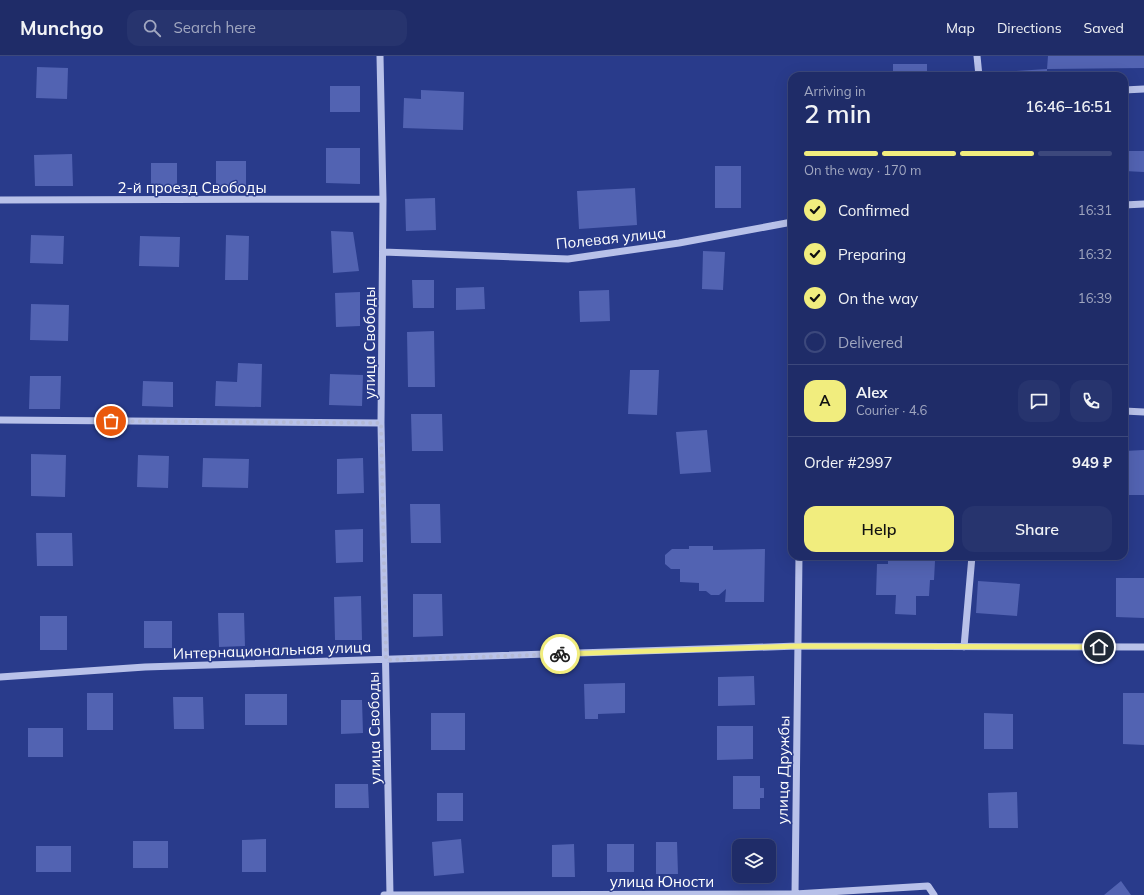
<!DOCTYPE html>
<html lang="en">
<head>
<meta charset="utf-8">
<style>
	:root { --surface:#1f2c68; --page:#27346e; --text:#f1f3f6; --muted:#a1a7c0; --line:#3c487c; --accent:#f1ed7e }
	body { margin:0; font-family:Mulish,sans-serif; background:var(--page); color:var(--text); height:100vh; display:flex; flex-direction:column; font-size:15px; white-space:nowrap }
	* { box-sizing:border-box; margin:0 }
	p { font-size:13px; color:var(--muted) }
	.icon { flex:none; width:22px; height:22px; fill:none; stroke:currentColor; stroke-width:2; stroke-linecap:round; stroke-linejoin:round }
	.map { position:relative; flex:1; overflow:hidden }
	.sheet { position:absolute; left:788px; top:16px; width:340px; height:488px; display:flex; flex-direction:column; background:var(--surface); border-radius:12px; box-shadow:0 4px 16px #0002,0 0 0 1px var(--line) }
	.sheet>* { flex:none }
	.controls { position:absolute; left:732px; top:783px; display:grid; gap:8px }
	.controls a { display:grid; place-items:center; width:44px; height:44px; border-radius:8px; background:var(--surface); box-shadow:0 4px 16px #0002,0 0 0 1px var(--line); font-size:20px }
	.pin { position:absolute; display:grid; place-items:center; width:34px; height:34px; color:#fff; margin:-17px; border:2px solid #fff; border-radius:50%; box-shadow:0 1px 4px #0007 }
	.courier { position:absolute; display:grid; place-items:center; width:40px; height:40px; margin:-20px; border:3px solid #f1ed7e; border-radius:50%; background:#fff; color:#222; box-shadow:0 1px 5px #0007 }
	.head em { font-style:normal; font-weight:600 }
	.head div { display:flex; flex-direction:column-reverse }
	.head { display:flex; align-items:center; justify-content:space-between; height:68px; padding:0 16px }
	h1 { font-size:26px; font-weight:600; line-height:30px }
	.bar { display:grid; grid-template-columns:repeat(4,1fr); gap:6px 4px; align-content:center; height:48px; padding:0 16px }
	.bar i { height:5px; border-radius:3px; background:var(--line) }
	.bar .selected { background:var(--accent) }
	.bar p { grid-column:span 4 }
	.line { display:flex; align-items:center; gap:10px; padding:0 16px; border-top:1px solid var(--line) }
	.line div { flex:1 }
	.round { display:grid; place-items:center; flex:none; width:42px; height:42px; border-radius:12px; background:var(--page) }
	ol { padding:0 16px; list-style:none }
	li { display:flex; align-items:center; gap:12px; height:44px }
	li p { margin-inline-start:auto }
	li .icon { padding:4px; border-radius:50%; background:var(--accent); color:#111; stroke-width:4 }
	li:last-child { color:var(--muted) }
	li i { width:22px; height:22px; border:2px solid var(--line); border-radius:50% }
	.primary-button { display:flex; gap:8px; margin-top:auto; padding:8px 16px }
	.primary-button a { flex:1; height:46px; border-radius:12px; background:var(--accent); color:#111; font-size:16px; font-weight:600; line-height:46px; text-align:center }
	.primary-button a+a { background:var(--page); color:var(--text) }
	header { display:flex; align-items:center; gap:24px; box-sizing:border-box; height:56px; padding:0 20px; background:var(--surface); border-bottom:1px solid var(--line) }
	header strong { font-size:19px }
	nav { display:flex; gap:22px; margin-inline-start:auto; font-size:14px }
	.search { width:280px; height:36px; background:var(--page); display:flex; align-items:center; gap:10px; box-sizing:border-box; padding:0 14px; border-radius:12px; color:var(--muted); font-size:15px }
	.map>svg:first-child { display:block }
	.building { fill:#5263b2 }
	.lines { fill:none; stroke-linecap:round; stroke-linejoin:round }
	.minor { stroke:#b8c1e9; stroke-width:7 }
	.done { stroke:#b4bad6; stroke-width:4; stroke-dasharray:0 7.2 }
	.route { stroke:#f1ed7e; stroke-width:5 }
	.labels { text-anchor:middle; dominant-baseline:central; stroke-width:3; stroke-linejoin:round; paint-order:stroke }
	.street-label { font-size:15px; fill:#fff; stroke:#293b8b }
</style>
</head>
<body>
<header>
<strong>Munchgo</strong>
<div class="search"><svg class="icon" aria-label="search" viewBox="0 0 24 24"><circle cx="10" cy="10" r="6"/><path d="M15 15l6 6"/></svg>Search here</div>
<nav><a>Map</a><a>Directions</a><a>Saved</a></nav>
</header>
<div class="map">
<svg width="1144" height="839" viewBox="0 0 1144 839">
	<rect width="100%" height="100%" fill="#293b8b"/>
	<!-- building -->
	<path class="building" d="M1048,0H1144V12L1047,13Z
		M893,8H927V20H893Z
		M37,11L68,12L67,43L36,42Z
		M1047,13V20H1002L1001,16Z
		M330,30H360V56H330Z
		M421,34L464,36L463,74L403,72L404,42L421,43Z
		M326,92H360V128L326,127Z
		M1124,95H1144V116L1124,115Z
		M72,98L73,130H35L34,99Z
		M216,105H246V130L216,131Z
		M151,107H177V132H151Z
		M715,110H741V152H715Z
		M635,132L637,169L579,173L577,135Z
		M435,142L436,174L406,175L405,143Z
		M331,175L353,176L359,215L333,217Z
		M31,179L64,180L63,208L30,207Z
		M226,179L249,180L248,224H225Z
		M140,180L180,181L179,211L139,210Z
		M703,195L725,196L723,234L702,233Z
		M412,224H434V252H413Z
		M484,231L485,253L456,254V232Z
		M609,234L610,265L580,266L579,235Z
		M360,236V270L336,271L335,237Z
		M31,248L69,249L68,285L30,284Z
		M434,275L435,331H408L407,276Z
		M238,307L262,308L261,351L215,350L216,325L237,326Z
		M630,314H659L657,359L628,358Z
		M330,318L363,319L362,350L329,349Z
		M30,320H61L60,353H29Z
		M143,325L173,326V351L142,350Z
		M411,358H442L443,395H412Z
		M707,374L711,416L680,418L676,376Z
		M1144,394V439H1124V395Z
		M31,398L66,399L65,441L31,440Z
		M138,399L169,400L168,432L137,431Z
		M203,402L249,403L248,432L202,431Z
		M363,402L364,437L337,438V403Z
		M410,448H440L441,487H411Z
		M363,473V506L336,507L335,474Z
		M36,477H72L73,510H37Z
		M689,490H713V494L765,493L764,546H725L726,533L719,539H711L706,535H699V527L680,526V513H671L665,508V499L672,493H689Z
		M888,500H922V504L935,505L934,524H930L929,540H916V559L895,558L896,539H876L877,508H888Z
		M1116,522H1144V562L1116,561Z
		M978,525L1020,528L1017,560L976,557Z
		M413,538H442L443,580L413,581Z
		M361,540L362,584H335L334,541Z
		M218,557H244L245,590L219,591Z
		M40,560H67V594H40Z
		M144,565H172V592H144Z
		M754,620L755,649L718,650V621Z
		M625,627V657L598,658V663H585L584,628Z
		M87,637H113V674H87Z
		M1123,637H1144V689L1123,688Z
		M245,638H287V669H245Z
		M173,641H203L204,673H174Z
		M341,644H362L363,677L341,678Z
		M431,657H465V694H431Z
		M984,657L1013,658V693H984Z
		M717,670H753V703L717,704Z
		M28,672H63V701H28Z
		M733,720H760V732H764V742H760V753H733Z
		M335,728H368L369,752H335Z
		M1017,736L1018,772H989L988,737Z
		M437,737H463V765H437Z
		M266,783V816H242V784Z
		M461,783L464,817L434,820L432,786Z
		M133,785H168V812H133Z
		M656,786H677L678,818H656Z
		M741,787H770V790H741Z
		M574,788L575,821H552V789Z
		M607,788H634V816H607Z
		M36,790H71V816H36Z
		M1121,825L1131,839H1104Z"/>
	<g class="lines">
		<!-- minor -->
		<path class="minor" d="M380,0L383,143L381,367L390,839
			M977,0L979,20
			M1124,34L1144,33
			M0,144L383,143
			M1124,149L1144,148
			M383,196L568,203L679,187L792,166
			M1124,355L1144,356
			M0,364L381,367
			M964,591L972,500
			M0,621L145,611L798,590L1144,591
			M384,839L795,838L928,830L934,839
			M795,839L799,500"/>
	</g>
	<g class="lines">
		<!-- done -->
		<path class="done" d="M111,365L381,367L386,604L560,598"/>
		<!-- route -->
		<path class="route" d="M560,598L798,590L1099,591"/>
	</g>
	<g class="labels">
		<!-- street labels -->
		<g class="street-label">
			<text x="192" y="131">2-й проезд Свободы</text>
			<text transform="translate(611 182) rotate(-6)">Полевая улица</text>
			<text transform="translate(369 287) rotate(-90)">улица Свободы</text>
			<text transform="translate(272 594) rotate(-2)">Интернациональная улица</text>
			<text transform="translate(374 672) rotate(-91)">улица Свободы</text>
			<text transform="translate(783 714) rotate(-89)">улица Дружбы</text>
			<text x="662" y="825">улица Юности</text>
		</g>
	</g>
</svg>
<div class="controls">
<a><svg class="icon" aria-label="layers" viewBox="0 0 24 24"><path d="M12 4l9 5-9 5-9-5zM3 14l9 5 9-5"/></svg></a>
</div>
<div class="pin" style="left:111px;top:365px;background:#ea580c"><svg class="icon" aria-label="bag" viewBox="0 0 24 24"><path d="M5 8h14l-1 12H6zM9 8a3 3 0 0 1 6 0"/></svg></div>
<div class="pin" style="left:1099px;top:591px;background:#1f2937"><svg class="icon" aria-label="home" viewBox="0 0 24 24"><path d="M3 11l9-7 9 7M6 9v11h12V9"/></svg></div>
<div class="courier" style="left:560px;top:598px"><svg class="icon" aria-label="bike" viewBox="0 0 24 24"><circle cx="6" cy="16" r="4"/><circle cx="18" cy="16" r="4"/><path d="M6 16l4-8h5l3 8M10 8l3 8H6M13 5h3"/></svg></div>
<section class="sheet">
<div class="head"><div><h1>2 min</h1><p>Arriving in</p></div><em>16:46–16:51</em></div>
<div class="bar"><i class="selected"></i><i class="selected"></i><i class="selected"></i><i></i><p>On the way · 170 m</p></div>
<ol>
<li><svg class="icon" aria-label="check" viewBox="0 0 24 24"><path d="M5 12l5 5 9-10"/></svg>Confirmed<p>16:31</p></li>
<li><svg class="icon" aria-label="check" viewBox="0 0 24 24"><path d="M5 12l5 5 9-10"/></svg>Preparing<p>16:32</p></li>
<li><svg class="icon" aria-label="check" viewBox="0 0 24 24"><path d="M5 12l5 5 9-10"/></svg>On the way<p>16:39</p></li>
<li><i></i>Delivered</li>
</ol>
<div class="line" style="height:72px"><b class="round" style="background:var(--accent);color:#111">A</b><div><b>Alex</b><p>Courier · 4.6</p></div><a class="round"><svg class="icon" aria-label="chat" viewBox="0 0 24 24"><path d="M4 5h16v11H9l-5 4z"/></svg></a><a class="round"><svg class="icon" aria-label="phone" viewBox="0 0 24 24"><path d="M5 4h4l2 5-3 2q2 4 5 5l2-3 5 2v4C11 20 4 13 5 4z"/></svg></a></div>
<div class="line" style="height:52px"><div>Order #2997</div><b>949 ₽</b></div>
<div class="primary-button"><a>Help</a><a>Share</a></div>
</section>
</div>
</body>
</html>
